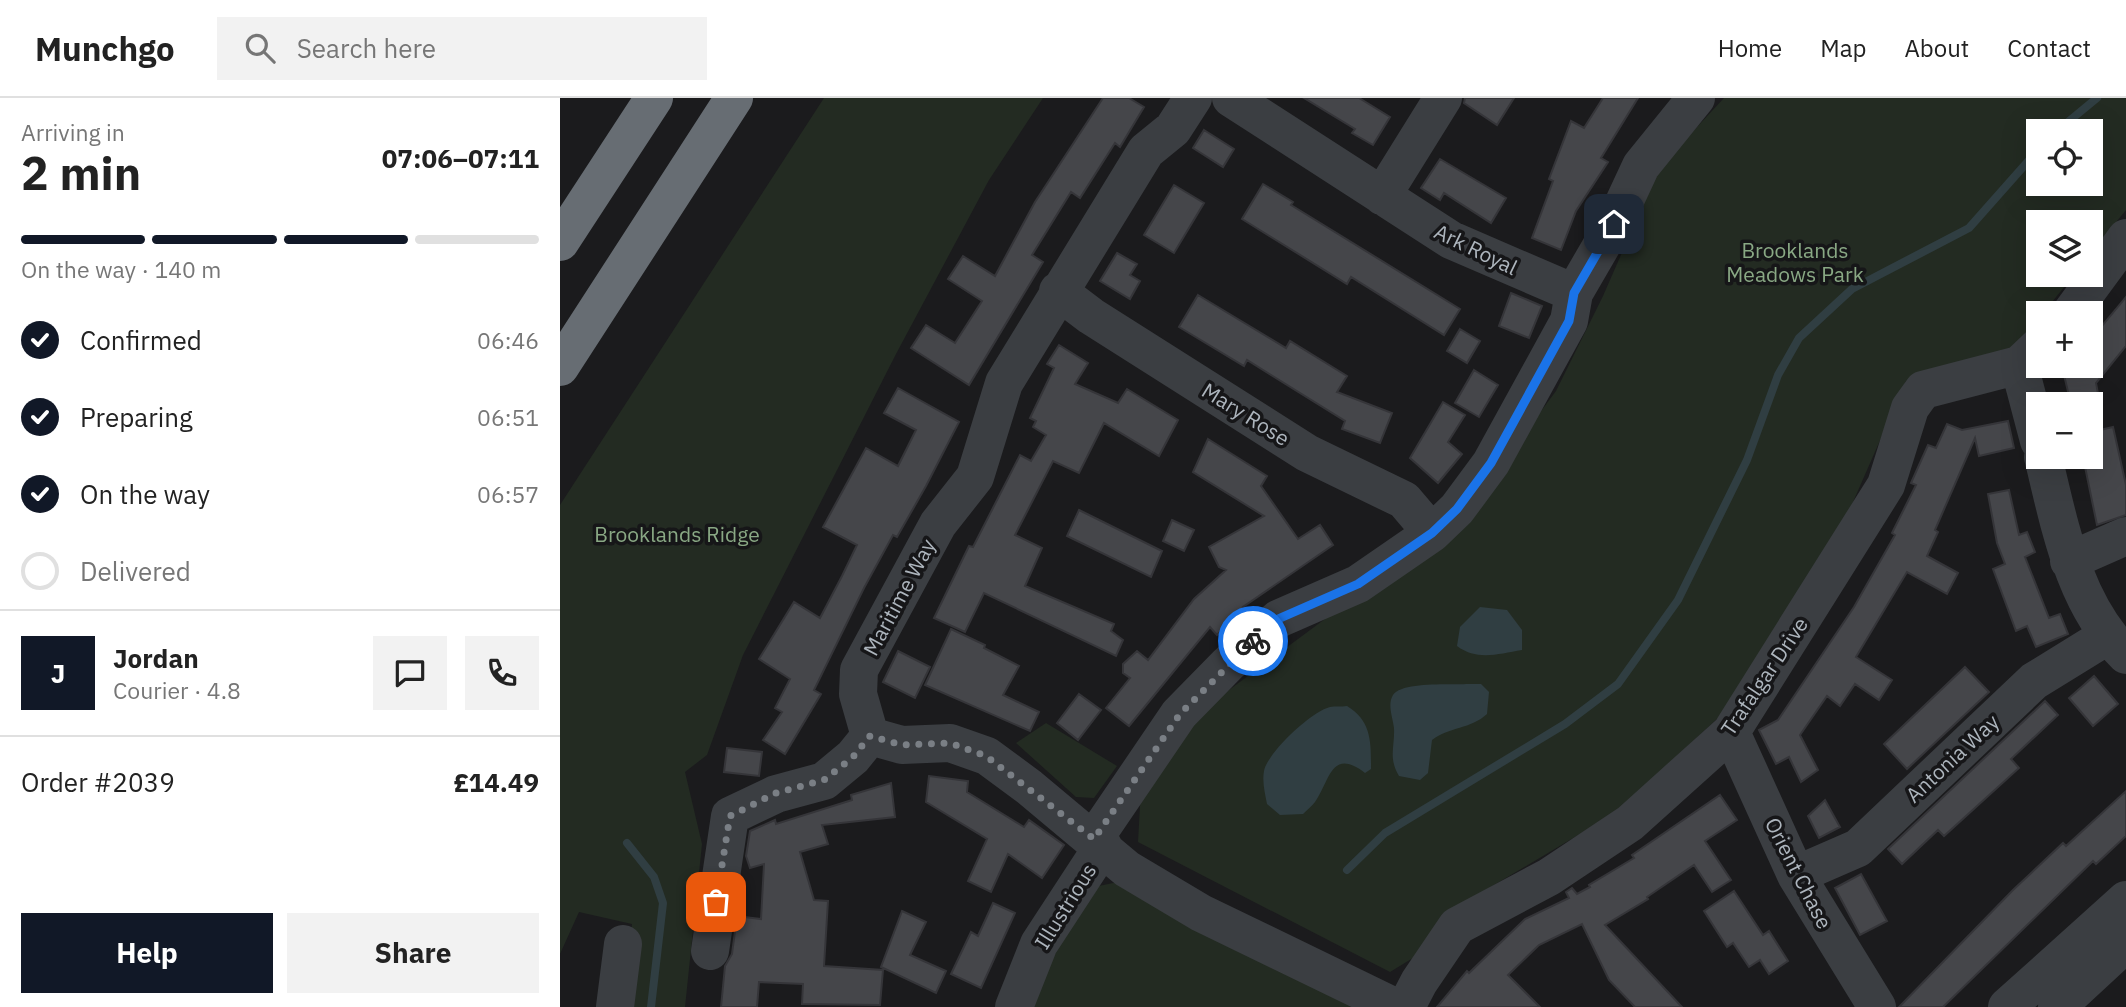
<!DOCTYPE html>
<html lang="en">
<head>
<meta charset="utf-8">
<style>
	:root { --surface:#fff; --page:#f2f2f2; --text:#222; --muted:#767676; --line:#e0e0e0; --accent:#111827 }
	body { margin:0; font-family:"IBM Plex Sans",sans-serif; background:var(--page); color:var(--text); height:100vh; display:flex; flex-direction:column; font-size:26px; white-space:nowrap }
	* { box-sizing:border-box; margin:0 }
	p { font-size:23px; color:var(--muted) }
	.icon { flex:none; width:38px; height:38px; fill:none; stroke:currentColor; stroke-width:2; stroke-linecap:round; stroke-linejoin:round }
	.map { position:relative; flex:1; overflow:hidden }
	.side { display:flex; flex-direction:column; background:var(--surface); width:560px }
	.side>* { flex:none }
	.tools { position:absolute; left:1466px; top:21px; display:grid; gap:14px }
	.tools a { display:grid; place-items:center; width:77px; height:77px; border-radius:0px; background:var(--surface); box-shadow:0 7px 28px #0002; font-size:35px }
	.pin { position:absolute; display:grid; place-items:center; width:60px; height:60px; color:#fff; margin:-30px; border-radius:14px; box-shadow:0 4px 10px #0006 }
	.courier { position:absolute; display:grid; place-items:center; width:70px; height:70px; margin:-35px; border:5px solid #1a73e8; border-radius:50%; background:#fff; color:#222; box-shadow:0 2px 9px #0007 }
	.head em { font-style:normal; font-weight:700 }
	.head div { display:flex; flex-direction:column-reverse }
	.head { display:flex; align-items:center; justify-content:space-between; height:119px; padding:0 21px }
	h1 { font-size:46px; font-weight:700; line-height:52px }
	.bar { display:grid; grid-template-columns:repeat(4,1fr); gap:10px 7px; align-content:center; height:84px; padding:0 21px }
	.bar i { height:9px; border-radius:5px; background:var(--line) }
	.bar .current { background:var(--accent) }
	.bar p { grid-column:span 4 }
	.line { display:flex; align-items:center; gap:18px; padding:0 21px; border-top:2px solid var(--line) }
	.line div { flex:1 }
	.round { display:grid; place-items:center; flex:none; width:74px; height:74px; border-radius:0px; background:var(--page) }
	ol { padding:0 21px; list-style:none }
	li { display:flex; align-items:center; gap:21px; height:77px }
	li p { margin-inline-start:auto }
	li .icon { padding:7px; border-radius:50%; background:var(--accent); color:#fff; stroke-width:4 }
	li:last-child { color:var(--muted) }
	li i { width:38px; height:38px; border:4px solid var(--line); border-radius:50% }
	.button { display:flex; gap:14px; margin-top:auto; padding:14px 21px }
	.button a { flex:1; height:80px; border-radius:0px; background:var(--accent); color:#fff; font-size:28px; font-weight:700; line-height:80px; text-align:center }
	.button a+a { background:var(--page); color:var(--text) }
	header { display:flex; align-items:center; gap:42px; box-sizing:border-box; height:98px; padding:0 35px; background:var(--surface); border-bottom:2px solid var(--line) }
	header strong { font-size:33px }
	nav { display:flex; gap:38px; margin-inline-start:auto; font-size:24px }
	.search { width:490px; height:63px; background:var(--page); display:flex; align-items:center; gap:18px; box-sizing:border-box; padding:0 24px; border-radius:0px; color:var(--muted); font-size:26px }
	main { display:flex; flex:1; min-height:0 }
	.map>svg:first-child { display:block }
	.green { fill:#232b22; fill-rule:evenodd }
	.water { fill:#303e42 }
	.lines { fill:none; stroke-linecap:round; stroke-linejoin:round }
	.stream { stroke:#303e42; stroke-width:8 }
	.building { fill:#45464a; stroke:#353539; stroke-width:2 }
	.minor { stroke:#3b3e42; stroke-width:38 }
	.highway { stroke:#676d73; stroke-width:38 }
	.done { stroke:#7a7f85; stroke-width:7; stroke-dasharray:0 12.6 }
	.route { stroke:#1a73e8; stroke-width:9 }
	.labels { text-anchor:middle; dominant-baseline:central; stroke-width:7; stroke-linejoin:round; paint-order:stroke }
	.street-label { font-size:21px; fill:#adb5bd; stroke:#161618 }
	.park-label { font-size:21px; fill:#89a884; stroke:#161618 }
</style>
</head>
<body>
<header>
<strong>Munchgo</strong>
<div class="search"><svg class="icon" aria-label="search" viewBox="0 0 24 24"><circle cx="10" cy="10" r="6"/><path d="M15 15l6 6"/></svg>Search here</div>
<nav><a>Home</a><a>Map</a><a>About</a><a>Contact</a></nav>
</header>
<main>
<section class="side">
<div class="head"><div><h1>2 min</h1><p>Arriving in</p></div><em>07:06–07:11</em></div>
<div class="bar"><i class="current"></i><i class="current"></i><i class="current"></i><i></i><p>On the way · 140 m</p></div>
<ol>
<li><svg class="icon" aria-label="check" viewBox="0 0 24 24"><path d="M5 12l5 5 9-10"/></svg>Confirmed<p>06:46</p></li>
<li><svg class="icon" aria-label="check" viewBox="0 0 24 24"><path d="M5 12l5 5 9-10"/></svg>Preparing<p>06:51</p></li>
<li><svg class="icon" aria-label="check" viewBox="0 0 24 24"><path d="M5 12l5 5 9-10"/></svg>On the way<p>06:57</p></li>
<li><i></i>Delivered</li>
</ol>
<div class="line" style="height:126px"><b class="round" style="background:var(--accent);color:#fff">J</b><div><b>Jordan</b><p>Courier · 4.8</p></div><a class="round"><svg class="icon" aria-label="chat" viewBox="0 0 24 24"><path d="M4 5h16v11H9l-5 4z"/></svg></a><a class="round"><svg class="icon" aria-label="phone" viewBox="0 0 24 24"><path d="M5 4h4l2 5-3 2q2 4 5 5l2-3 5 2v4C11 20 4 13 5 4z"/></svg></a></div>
<div class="line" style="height:91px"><div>Order #2039</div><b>£14.49</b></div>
<div class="button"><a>Help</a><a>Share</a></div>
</section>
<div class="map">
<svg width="1566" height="909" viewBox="0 0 1566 909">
	<rect width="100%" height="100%" fill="#1b1b1d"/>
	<!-- green -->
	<path class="green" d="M264,0H483L429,82L336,256L183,557L147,657L125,674L142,746L125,909H63L72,826L19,814L0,856V407Z
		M1164,0H1566V112L1531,155V124H1479V177H1514L1483,215H1479V221L1456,249L1346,283L1286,420L1159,619L1057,714L902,806L866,852L830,874L578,744L581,690L646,609L765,521L878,452L996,293L1043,198L1099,70ZM1479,33H1531V86H1479Z
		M486,625L557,668L534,700L516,699L456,645Z
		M563,783L807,909H468L529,790Z"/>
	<!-- water -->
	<path class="water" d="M920,509L947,512L962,532V552C938,556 917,563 897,548L900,529Z
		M908,586H921L929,594L927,616C911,631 889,629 872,642L868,675L860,682L839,678C828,660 835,648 834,630C833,620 827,607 833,597C842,583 892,587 908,586Z
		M787,608C812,623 811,645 811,671L805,675C771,649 770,683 755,704C752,708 747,712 743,716L720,717L707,706C705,695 702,684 704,673C707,655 752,613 770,609C775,608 781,609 787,608Z"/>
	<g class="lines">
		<!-- stream -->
		<path class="stream" d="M1497,33L1537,0
			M67,745L94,779L103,805L91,909
			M787,772L825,735L1005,626L1058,586L1118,502L1187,362L1218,277L1239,240L1292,191L1409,130L1479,51"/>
	</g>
	<!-- building -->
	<path class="building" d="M543,0H569L584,9L560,49L555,45L520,100L511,94L472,157L483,164L409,287L351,250L366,227L395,245L422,203L388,181L403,158L435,178L475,104Z
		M744,0H799L830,19L813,47L792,35L795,31Z
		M905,0H954L937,27L904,5Z
		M1043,0H1078L1041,60L1048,64L1016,113L1001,152L972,140L993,83L989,81L1011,23L1024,30Z
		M644,32L674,51L663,69L633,50Z
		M880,61L946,100L931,125L884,95L880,102L861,90Z
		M703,86L733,104L731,107L900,211L884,237L791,179L787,186L682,121Z
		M614,87L644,105L614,155L584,137Z
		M557,155L577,166L570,177L580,183L570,201L540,183Z
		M951,195L982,208L969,240L939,228Z
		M638,197L726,250L730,243L787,278L777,294L832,315L820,345L782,331L785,323L687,262L684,268L619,229Z
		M1566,199V248L1536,285L1540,306H1511L1504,277L1531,271V241Z
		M900,231L920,243L907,265L887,253Z
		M499,247L528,265L515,286L558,305L567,291L618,322L599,358L544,325L519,375L493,363L455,437L482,450L465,488L554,526L551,533L563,542L556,558L424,495L405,534L374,520L409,448L413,449L460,357L471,363L486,337L473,329L476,323L470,320L494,270L487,266Z
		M914,272L938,287L919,319L895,305Z
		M338,290L399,324L366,388L337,439L333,437L304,490L254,592L261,596L225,656L203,642L222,614L215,610L230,581L199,561L234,504L260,520L282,478L297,447L263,429L306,350L338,368L356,332L324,315Z
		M883,304L905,317L888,344L902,356L878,385L850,360Z
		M1448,323L1454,350L1419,358L1415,340L1375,432L1378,434L1367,458L1398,475L1387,496L1347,474L1296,559L1332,582L1319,602L1295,586L1280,608L1267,598L1240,637L1258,672L1241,684L1229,659L1216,666L1199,632L1218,622L1294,509L1335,437L1332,435L1356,387L1351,385L1368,347L1376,350L1387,326L1402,332Z
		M1553,329L1566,387V417L1537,427L1523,359H1531V334Z
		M648,341L707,378L701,388L738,441L760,427L773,447L683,509L685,511L657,537L650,529L569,628L546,610L570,580L563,575V566L577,553L588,562L634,501L666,472L659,469L649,449L704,418L633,374Z
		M1449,392L1459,437L1467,434L1475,454L1465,459L1489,520L1500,516L1508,536L1476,549L1467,528L1456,533L1433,471L1445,466L1437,445L1428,396Z
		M519,412L602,453L591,479L507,438Z
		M612,422L634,432L624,453L603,443Z
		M391,531L425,547L424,550L459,568L443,597L479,614L470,633L365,587Z
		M338,553L370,569L355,600L323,584Z
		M1405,569L1429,594L1347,671L1324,646Z
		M1534,578L1558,606L1533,628L1509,600Z
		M519,596L541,612L518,642L497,625Z
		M1485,603L1498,617L1451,661L1459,670L1384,738L1378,732L1342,766L1328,751Z
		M167,650L202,654L199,678L164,674Z
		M369,678L408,683L407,694L464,729L469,722L504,747L482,780L448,756L431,794L408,783L427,741L366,704Z
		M331,685L335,719L262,727L268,746L240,754L254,802L268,803L264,868L323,872L320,907L242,906L243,886L199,884L197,909H161L165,868L172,856L177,818L201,821L204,766L190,770L186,758L190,733L215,722L216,726L292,702L291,697Z
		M1566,693V738L1536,766L1533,763L1383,909H1339L1453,792L1503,745L1506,748Z
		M1160,697L1177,722L1145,743L1171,782L1152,794L1134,767L1087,799L1088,801L1045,827L1122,909H1075L1049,882L1022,826L979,847L948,877L980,909H877L907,873L909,875L965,821L1009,800L1006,794L1012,790L1017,796L1030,789L1029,787L1074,760L1072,757Z
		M1265,702L1280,729L1259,740L1248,718Z
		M1301,776L1327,823L1300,837L1275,790Z
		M1174,793L1203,837L1209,833L1228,863L1209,876L1200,862L1189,869L1173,845L1167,849L1144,813Z
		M433,805L455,815L421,890L391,876L411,834L418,838Z
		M342,813L366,824L350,857L386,873L376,895L321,869Z"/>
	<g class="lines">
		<!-- minor -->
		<path class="minor" d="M671,0L891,142L1014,195
			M822,98L883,0
			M498,193L531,218L747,355L844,402L872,435
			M1511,215L1566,140
			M1459,267L1479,343
			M1483,359C1500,428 1513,505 1566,557
			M1509,463L1566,438
			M1171,634L1236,777L1317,909
			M310,638L298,596L299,572L378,426L415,379L444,285L586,53L613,31L633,0
			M310,638L342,647L390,645L427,658L469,689L567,771L641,815L835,909
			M534,741L619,616L668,566L718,521L798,486L872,435L897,411L931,365L1009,223L1014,195L1054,126L1081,68L1136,0
			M1236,777L1298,750L1474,583L1547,538
			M150,853L170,718L216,696L264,683L293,659L310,638
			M55,909L63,846
			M454,909L479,846L543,748
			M846,909L859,884L897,828L989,779L1070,725L1171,634L1326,387L1350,310L1363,292L1459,267L1479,248
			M1447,909L1566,802
			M1497,909L1566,845"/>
		<!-- highway -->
		<path class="highway" d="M0,144L94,0
			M0,269L174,0"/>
	</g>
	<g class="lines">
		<!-- done -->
		<path class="done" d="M156,804L170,718L216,695L264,682L293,659L310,638L342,647L390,645L426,658L534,741L620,616L693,543"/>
		<!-- route -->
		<path class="route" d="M693,543L718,521L798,486L872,435L897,411L931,365L1009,223L1014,195L1054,126"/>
	</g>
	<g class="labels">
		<!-- street labels -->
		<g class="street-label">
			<text transform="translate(916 151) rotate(26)">Ark Royal</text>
			<text transform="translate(686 316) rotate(32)">Mary Rose</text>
			<text transform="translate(339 499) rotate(-62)">Maritime Way</text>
			<text transform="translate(1204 578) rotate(-56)">Trafalgar Drive</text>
			<text transform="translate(1392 660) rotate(-43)">Antonia Way</text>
			<text transform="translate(1239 775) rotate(63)">Orient Chase</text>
			<text transform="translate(505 808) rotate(-58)">Illustrious</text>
		</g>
		<!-- park labels -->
		<g class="park-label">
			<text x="1235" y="152">Brooklands<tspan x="1235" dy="24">Meadows Park</tspan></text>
			<text x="117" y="436">Brooklands Ridge</text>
		</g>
	</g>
</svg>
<div class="tools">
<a><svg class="icon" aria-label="locate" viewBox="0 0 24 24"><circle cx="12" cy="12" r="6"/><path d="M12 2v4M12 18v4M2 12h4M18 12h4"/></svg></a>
<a><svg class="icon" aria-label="layers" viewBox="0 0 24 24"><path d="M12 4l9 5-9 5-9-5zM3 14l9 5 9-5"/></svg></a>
<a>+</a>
<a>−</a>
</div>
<div class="pin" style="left:156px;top:804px;background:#ea580c"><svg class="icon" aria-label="bag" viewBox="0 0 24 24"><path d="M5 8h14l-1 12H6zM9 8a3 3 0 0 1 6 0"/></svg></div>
<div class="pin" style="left:1054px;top:126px;background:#1f2937"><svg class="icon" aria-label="home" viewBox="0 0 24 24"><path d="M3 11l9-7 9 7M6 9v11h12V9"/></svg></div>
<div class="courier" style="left:693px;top:543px"><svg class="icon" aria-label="bike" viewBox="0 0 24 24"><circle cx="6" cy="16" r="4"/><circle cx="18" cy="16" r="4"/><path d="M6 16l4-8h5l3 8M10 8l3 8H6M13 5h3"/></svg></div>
</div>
</main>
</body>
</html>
